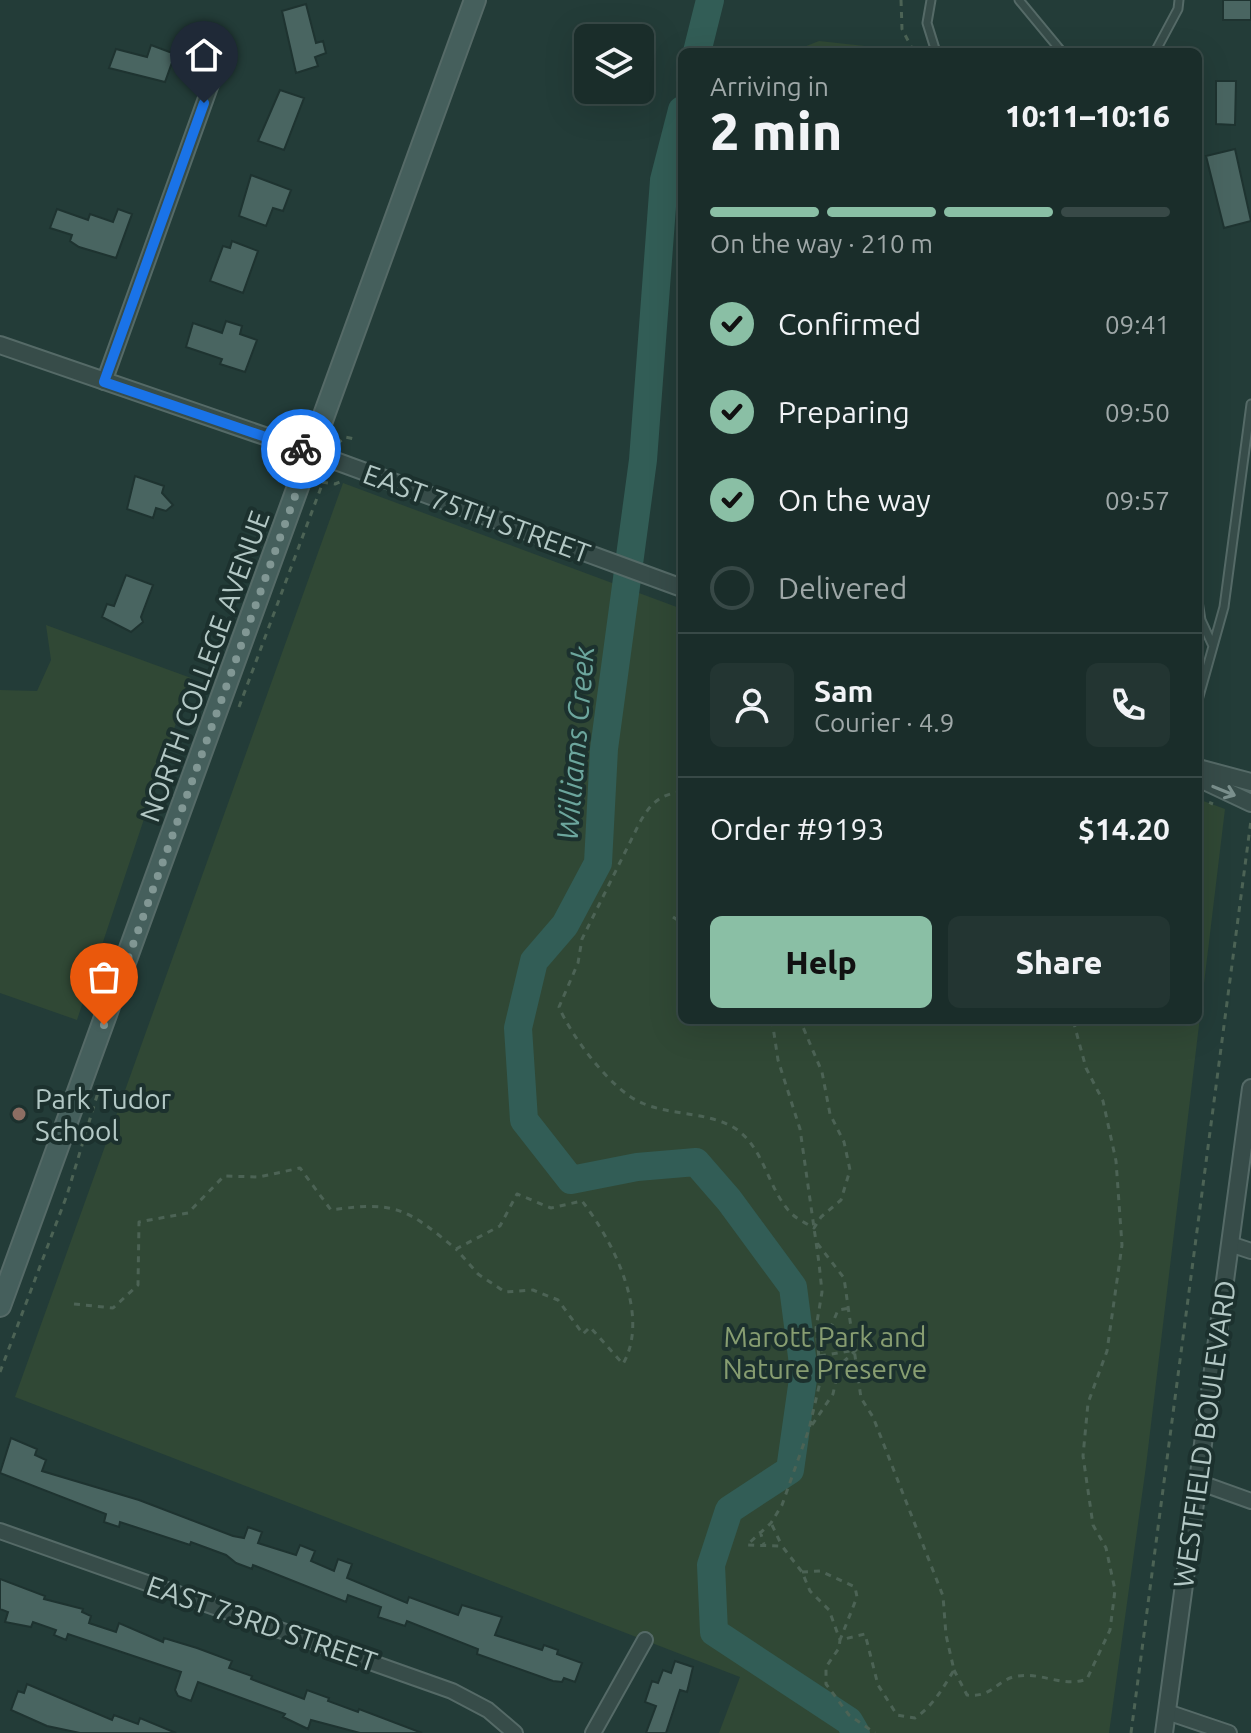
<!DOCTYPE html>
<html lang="en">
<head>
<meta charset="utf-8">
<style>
	:root { --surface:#1a2d2a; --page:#233532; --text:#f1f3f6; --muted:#9fa8a8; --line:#384947; --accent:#8abfa5 }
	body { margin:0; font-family:Ubuntu,sans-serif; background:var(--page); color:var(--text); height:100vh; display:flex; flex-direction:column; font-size:30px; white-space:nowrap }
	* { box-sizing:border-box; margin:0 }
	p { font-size:26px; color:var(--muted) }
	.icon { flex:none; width:44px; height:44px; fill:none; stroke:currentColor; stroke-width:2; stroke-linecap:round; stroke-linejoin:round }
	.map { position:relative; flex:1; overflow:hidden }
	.details { position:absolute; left:678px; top:48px; width:524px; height:976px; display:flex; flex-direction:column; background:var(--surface); border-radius:12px; box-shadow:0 8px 32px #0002,0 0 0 2px var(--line) }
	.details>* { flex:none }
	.controls { position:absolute; left:574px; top:24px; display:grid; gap:16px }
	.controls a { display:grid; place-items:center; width:80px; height:80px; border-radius:12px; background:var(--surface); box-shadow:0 8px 32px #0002,0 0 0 2px var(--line); font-size:40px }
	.pin { position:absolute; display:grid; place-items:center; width:68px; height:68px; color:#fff; margin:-82px -34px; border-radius:50% 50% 50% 0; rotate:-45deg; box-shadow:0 0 8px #0007 }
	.pin .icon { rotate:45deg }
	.courier { position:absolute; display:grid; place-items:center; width:80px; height:80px; margin:-40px; border:6px solid #1a73e8; border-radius:50%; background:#fff; color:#222; box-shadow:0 2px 10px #0007 }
	.headline em { font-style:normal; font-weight:800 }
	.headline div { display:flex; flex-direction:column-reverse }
	.headline { display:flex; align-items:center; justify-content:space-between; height:136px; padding:0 32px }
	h1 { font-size:52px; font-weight:800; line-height:60px }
	.bar { display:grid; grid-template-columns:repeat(4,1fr); gap:12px 8px; align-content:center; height:96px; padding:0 32px }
	.bar i { height:10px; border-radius:6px; background:var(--line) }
	.bar .on { background:var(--accent) }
	.bar p { grid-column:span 4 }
	.line { display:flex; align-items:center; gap:20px; padding:0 32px; border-top:2px solid var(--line) }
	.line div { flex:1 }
	.round { display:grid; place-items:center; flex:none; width:84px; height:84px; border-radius:12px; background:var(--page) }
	ol { padding:0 32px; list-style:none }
	li { display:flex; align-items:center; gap:24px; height:88px }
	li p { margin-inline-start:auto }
	li .icon { padding:8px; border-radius:50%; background:var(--accent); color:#111; stroke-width:4 }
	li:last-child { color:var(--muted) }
	li i { width:44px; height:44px; border:4px solid var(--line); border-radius:50% }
	.cta { display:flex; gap:16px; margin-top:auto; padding:16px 32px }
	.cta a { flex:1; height:92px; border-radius:12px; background:var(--accent); color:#111; font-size:32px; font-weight:800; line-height:92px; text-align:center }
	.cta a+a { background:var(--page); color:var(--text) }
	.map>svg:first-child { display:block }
	.green { fill:#304835 }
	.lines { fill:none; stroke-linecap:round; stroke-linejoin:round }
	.river { stroke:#325d56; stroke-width:28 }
	.building { fill:#496561; stroke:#1e3330; stroke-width:2 }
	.service-casing { stroke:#556a67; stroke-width:11 }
	.minor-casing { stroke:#556a67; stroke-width:18 }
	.tertiary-casing { stroke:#556a67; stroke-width:20 }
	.secondary-casing { stroke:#556a67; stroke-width:24 }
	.path { stroke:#4c6355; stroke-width:3; stroke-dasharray:6 6; stroke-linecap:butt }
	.service { stroke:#374c49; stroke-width:7 }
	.minor { stroke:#374c49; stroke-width:14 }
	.tertiary { stroke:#374c49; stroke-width:16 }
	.secondary { stroke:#455f5c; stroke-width:20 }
	.oneway { stroke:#7b908d }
	.done { stroke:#819794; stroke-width:8; stroke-dasharray:0 14.4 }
	.route { stroke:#1a73e8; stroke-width:10 }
	.education-dot { fill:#8d6e63; stroke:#1c312e; stroke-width:3 }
	.labels { text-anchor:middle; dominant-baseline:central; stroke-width:8; stroke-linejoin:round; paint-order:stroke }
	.street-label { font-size:28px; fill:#b3c8c5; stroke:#1c312e }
	.poi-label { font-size:28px; fill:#b3c8c5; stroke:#1c312e; text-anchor:start }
	.park-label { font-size:28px; fill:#879d71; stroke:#1c312e }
	.water-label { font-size:30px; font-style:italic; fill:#6ca69d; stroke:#1c312e }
</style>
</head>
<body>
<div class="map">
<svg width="1251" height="1733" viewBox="0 0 1251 1733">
	<rect width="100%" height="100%" fill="#233c38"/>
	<!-- green -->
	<path class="green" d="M819,41L865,46L876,52H791Z
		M343,483L682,609V1020H1198V799L1225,809L1146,1466L1109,1733H719L740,1677L15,1397Z
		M46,625L191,678L77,1020L0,993V690L37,691L51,660Z"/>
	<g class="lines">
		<!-- river -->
		<path class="river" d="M697,52L710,0
			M682,110L664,180L643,460L604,749L598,863L565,925L534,961L518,1028L524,1120L571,1180L637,1167L696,1162L729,1200L793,1287L804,1372L790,1470L729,1510L711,1565L714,1632L849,1721L856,1733"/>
	</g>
	<!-- building -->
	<path class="building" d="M1223,0H1251V20H1223Z
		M306,4L316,43L323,41L326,53L315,57L318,66L296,73L282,11Z
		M151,45L175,54L165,82L109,68L116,49L147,57Z
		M1216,81H1236L1235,125L1216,124Z
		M280,90L304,98L284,150L258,141Z
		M1235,149L1251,221L1224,228L1206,156Z
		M251,175L291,190L283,211L273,208L266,226L239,216Z
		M57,209L88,220L90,214L113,222L118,209L132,214L116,258L79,247L70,241L72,235L50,228Z
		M232,241L258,251L243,293L210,281L223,246L230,248Z
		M226,321L242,326L240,334L257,340L245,372L220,364L222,359L186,347L193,323L222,333Z
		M135,476L164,486L162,493L173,505L166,511L156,508L153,518L127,509Z
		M126,575L153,585L141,617L143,622L131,632L102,617L107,604L114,606Z
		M11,1438L37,1449L35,1455L46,1460L42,1471L139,1500L233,1536L244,1538L248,1527L262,1532L258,1543L296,1555L300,1545L315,1551L311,1561L334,1571L338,1559L352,1564L347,1578L407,1603L409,1597L458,1615L462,1605L502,1617L495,1635L542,1650L544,1645L558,1650L557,1654L582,1663L575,1682L564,1678L562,1682L553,1681L477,1654L478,1649L407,1621L405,1626L378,1617L381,1607L348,1595L346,1602L253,1565L252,1569L236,1563L226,1555L191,1542L190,1545L120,1522L119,1527L104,1522L106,1514L0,1473Z
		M0,1579L45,1596L44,1599L83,1609L82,1612L91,1616L89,1623L116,1632L119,1623L163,1642L164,1638L197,1648L232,1661L229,1668L252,1676L251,1679L304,1699L307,1690L329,1698L328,1701L358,1712L359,1709L422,1733H360L311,1720L308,1729L283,1717L285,1714L198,1682L191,1701L178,1696L175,1690L181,1672L68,1634L66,1640L54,1635L56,1630L33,1622L31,1627L5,1622L8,1612L0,1609Z
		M675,1661L693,1667L687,1692L680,1690L666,1733H646L656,1706L645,1702L652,1681L658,1683L663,1670L671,1673Z
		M27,1684L112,1720L114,1715L138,1724L140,1718L176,1733H80L47,1726L11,1710L18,1691L24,1693Z"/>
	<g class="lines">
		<!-- service casing -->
		<g class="service-casing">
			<path id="service" d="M931,0L927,23L936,52
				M1019,0L1062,52
				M1155,52L1178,9L1179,0
				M1198,601L1201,620L1213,646
				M1198,700L1224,607L1251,404"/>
		</g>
		<!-- minor casing -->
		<g class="minor-casing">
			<path id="minor" d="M104,382L224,48
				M1230,1244L1251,1251
				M1198,1482L1251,1501
				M0,1531L452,1691L488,1710L515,1733
				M1167,1712L1229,1733
				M593,1733L645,1640"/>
		</g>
		<!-- tertiary casing -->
		<g class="tertiary-casing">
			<path id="tertiary" d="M0,345L311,452L682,588
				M1198,768L1251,782
				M1198,778L1251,803
				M1164,1733L1251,1088"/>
		</g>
		<!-- secondary casing -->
		<g class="secondary-casing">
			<path id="secondary" d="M0,1306L475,0"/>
		</g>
		<!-- path -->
		<path class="path" d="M901,0L902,29L914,52
			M337,444L345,437L355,439
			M322,482L335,484L342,481
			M239,707L326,474
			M682,792C660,794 651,803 640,822L582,939L578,963L559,1007C571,1036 612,1091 642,1103C669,1115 705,1112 731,1126C765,1144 767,1191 793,1215C799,1220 807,1224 814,1228L821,1217L841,1200L850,1170L844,1142L830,1114L822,1072L800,1020
			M1198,798L1213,804
			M673,917L682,923
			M772,1020L778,1060L800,1129L819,1263L822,1292L816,1328L821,1378L809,1429L782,1505L771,1523L747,1545L782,1546L802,1572L810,1591L829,1610L840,1640L839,1648L826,1667V1684L849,1715L875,1733
			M74,1304L113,1308L138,1285L139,1222L188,1213L224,1176L259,1177L300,1168L331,1210C396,1201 406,1208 456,1249L500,1226L517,1194L551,1208L582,1201C613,1241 651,1315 623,1364L590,1327L583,1334L558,1300L533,1290L505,1292L478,1274L456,1249
			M0,1372L67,1195L99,1089
			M812,1425L833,1394L839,1366L856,1350L819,1356L838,1310L850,1308
			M772,1525L782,1546
			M760,1531L764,1544
			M802,1572L820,1571L855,1587L857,1597L840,1640L865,1634L878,1685L897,1715L915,1718C933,1706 943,1688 954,1670L946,1635L943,1596L873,1417L861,1398L844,1278L817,1243
			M954,1670L967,1695C994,1698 996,1679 1018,1676C1042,1672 1063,1688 1087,1679L1110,1630L1115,1590L1106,1548L1093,1525L1083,1456L1088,1403L1107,1351L1122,1245L1116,1161L1103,1101L1086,1068L1073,1020
			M1131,1733L1251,820"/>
		<!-- service -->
		<use href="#service" class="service"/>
		<!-- minor -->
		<use href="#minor" class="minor"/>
		<!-- tertiary -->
		<use href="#tertiary" class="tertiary"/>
		<!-- secondary -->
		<use href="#secondary" class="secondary"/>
	</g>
	<!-- one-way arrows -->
	<defs><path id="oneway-shaft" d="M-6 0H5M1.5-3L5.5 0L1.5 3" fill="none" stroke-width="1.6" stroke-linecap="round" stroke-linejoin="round" transform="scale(2)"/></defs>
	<use class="oneway" href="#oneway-shaft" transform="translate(1224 791) rotate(22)"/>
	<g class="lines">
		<!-- done -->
		<path class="done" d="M104,1025L311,452L301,449"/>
		<!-- route -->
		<path class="route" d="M204,103L104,382L301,449"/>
	</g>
	<!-- markers -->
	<circle class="education-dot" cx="19" cy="1114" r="8"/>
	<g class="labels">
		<!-- street labels -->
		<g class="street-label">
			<text transform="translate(477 513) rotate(20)">EAST 75TH STREET</text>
			<text transform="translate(204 666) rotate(-70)">NORTH COLLEGE AVENUE</text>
			<text transform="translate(1204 1434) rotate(-82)">WESTFIELD BOULEVARD</text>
			<text transform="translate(262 1623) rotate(19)">EAST 73RD STREET</text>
		</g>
		<!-- poi labels -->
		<g class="poi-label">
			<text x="35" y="1098">Park Tudor<tspan x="35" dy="32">School</tspan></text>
		</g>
		<!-- park labels -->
		<g class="park-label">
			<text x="825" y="1336">Marott Park and<tspan x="825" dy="32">Nature Preserve</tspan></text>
		</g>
		<!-- water labels -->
		<g class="water-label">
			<text transform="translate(575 743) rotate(-85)">Williams Creek</text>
		</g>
	</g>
</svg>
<div class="controls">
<a><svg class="icon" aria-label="layers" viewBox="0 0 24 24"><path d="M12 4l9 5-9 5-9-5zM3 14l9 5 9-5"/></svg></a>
</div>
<div class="pin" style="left:104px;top:1025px;background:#ea580c"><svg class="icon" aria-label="bag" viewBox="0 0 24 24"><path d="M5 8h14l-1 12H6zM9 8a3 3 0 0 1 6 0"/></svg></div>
<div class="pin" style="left:204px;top:103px;background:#1f2937"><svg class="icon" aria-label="home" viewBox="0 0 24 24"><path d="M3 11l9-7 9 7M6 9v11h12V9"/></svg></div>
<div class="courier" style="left:301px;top:449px"><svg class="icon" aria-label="bike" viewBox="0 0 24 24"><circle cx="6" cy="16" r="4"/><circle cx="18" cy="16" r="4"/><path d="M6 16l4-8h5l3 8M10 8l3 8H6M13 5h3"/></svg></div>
<section class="details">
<div class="headline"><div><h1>2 min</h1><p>Arriving in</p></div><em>10:11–10:16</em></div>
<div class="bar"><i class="on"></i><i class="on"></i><i class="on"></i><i></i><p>On the way · 210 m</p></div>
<ol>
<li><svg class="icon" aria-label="check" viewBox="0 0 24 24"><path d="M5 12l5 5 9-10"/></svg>Confirmed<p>09:41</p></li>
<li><svg class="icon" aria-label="check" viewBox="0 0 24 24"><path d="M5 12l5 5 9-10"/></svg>Preparing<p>09:50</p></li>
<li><svg class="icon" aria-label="check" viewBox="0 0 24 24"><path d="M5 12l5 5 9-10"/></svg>On the way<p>09:57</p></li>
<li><i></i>Delivered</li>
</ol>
<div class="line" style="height:144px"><a class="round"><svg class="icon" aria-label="person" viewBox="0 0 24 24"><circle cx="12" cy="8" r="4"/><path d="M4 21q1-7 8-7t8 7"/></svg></a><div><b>Sam</b><p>Courier · 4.9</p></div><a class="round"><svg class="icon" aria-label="phone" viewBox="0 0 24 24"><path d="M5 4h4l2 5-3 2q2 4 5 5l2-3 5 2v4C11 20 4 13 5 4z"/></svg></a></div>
<div class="line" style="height:104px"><div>Order #9193</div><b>$14.20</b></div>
<div class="cta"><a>Help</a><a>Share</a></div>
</section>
</div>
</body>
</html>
